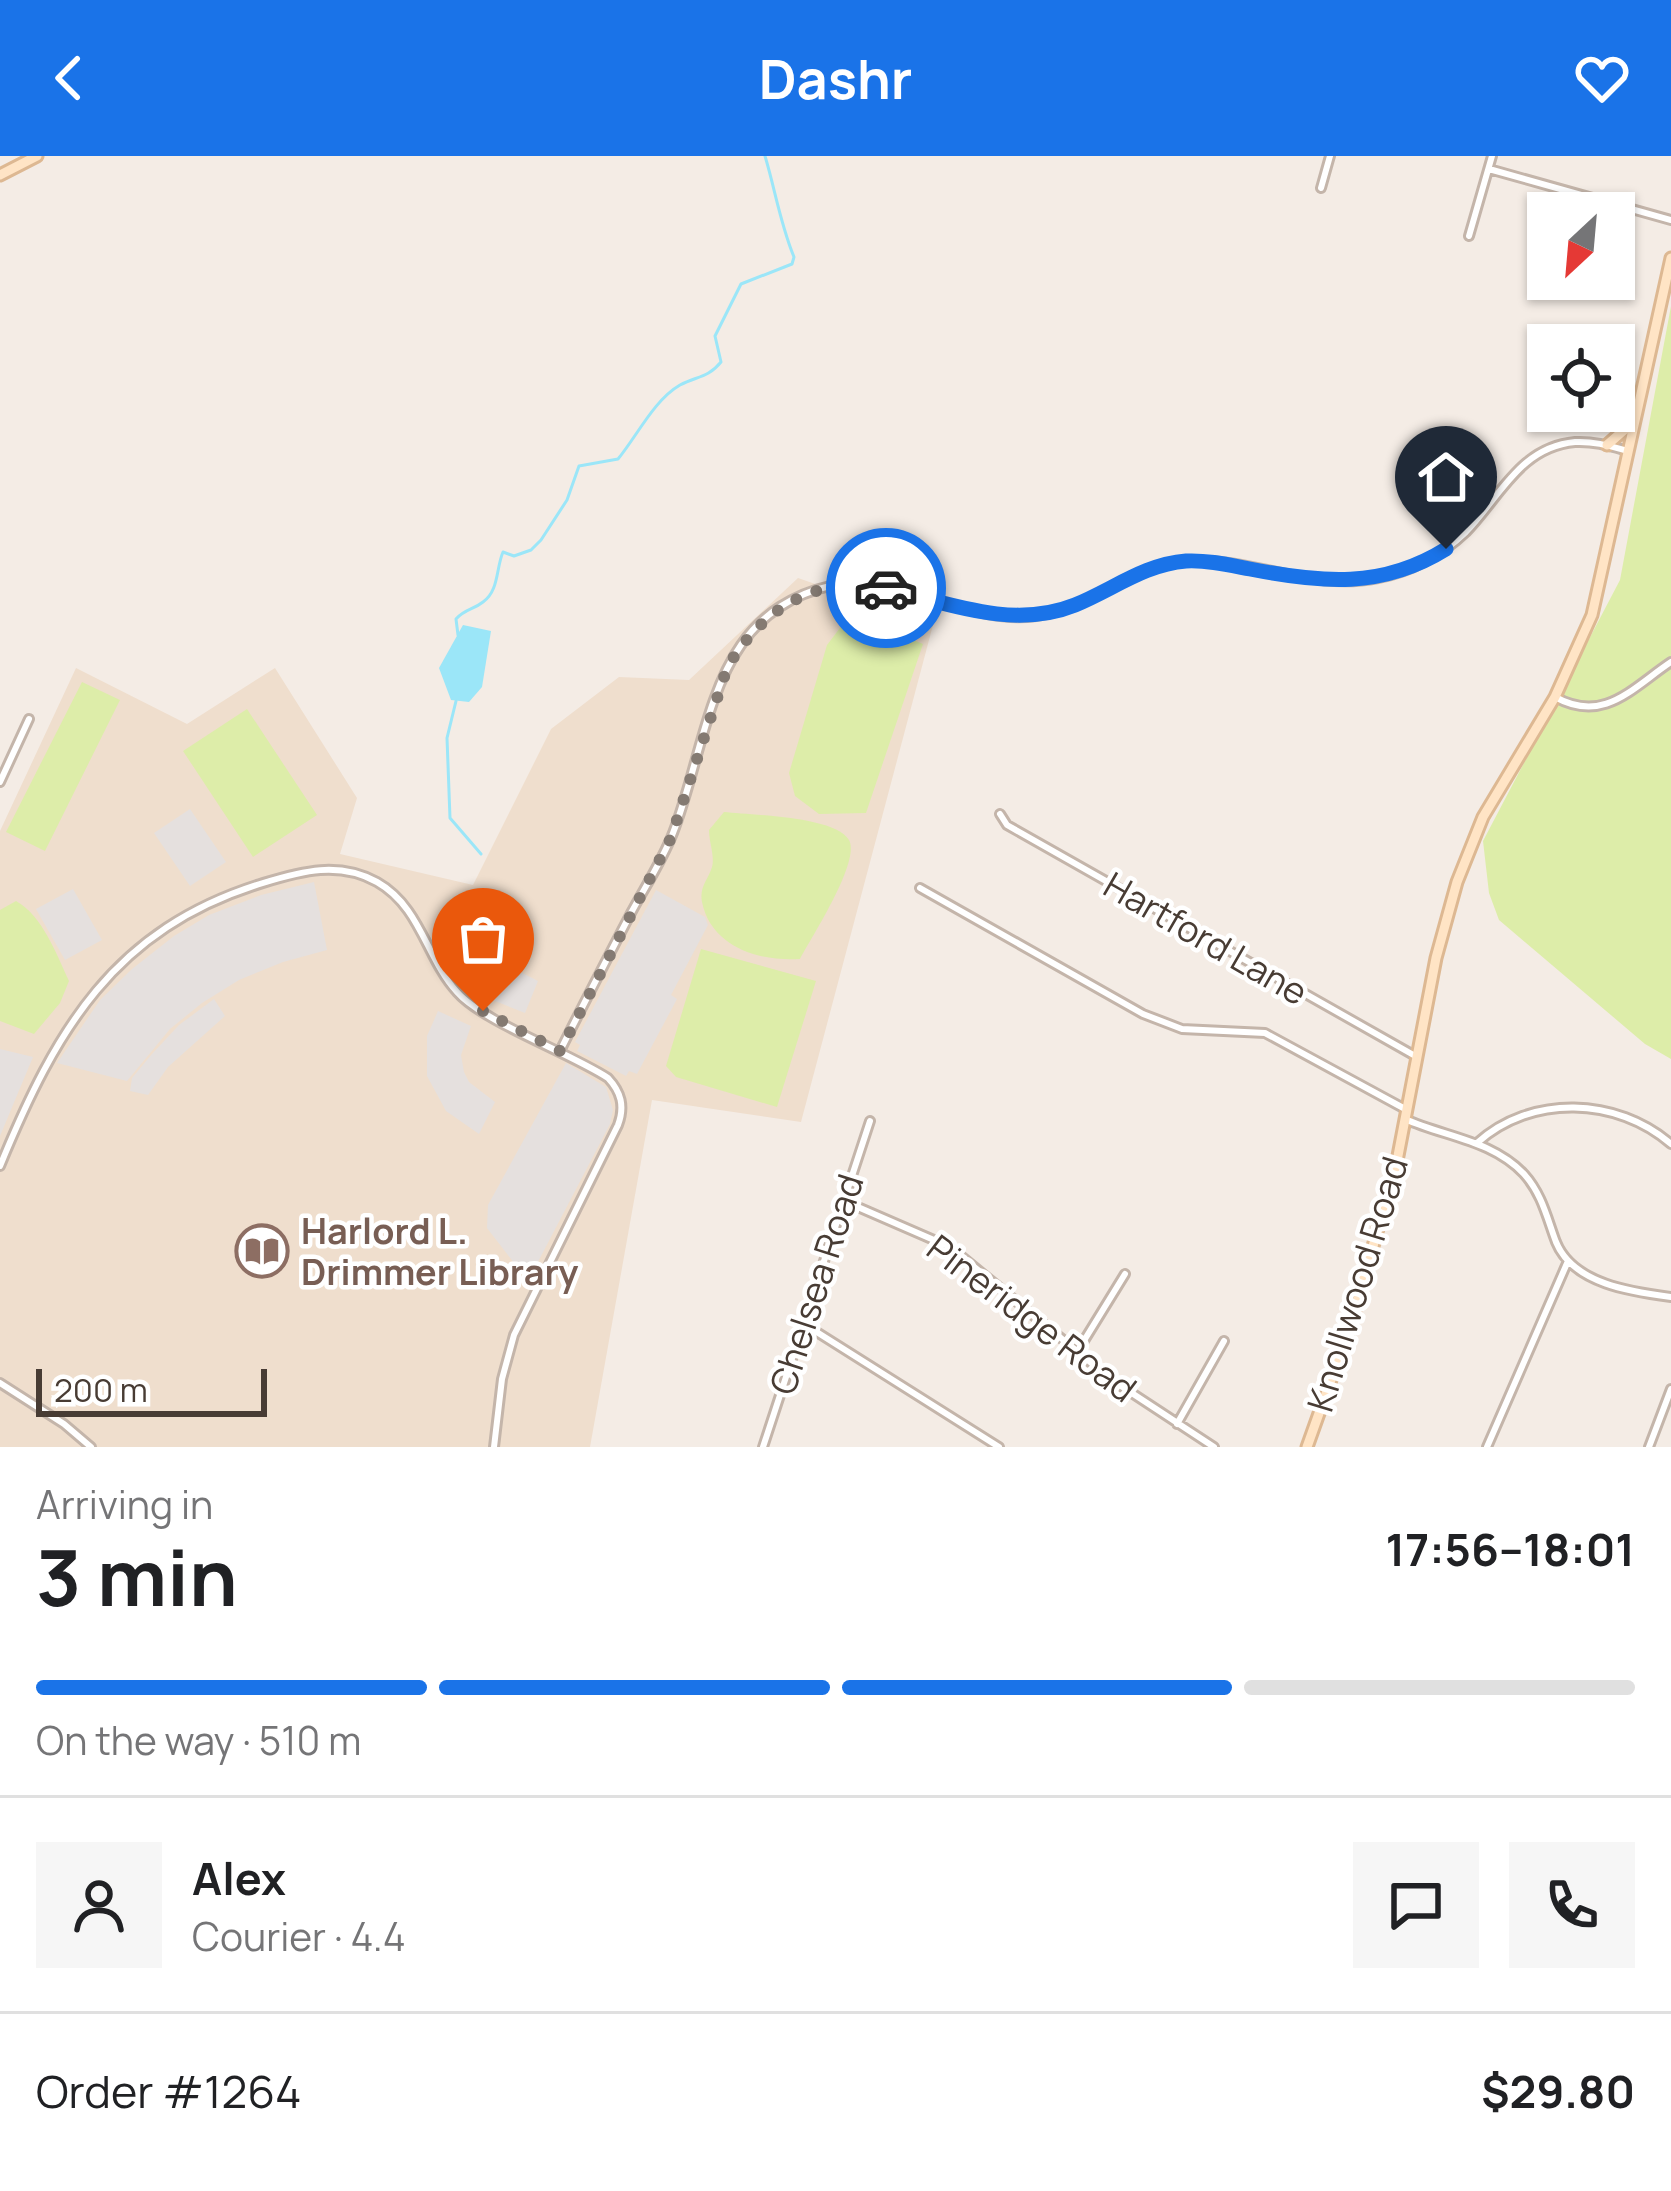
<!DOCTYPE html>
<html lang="en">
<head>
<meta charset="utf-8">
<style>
	:root { --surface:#fff; --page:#f6f6f6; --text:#202124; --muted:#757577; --line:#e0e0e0; --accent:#1a73e8 }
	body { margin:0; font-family:Manrope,sans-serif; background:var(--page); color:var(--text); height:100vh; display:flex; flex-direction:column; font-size:45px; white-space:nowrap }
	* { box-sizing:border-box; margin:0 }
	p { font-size:39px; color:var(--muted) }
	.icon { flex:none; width:66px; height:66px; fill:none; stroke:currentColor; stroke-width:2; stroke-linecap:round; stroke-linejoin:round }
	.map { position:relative; height:1291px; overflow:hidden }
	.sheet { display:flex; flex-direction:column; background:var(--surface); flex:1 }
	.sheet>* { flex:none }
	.needle { width:78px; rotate:206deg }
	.tools { position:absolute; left:1527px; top:36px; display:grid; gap:24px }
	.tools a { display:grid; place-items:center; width:108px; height:108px; border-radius:0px; background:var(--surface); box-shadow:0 3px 9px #0004; font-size:60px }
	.scale { position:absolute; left:36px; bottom:30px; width:231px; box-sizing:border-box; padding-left:12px; border:6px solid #483c34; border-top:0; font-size:33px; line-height:42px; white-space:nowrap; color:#483c34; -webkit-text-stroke:9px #fff; paint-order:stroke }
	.pin { position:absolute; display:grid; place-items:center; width:102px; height:102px; color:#fff; margin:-123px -51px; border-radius:50% 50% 50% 0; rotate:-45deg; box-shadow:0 0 12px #0007 }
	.pin .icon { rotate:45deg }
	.courier { position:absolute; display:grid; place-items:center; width:120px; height:120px; margin:-60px; border:9px solid #1a73e8; border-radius:50%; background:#fff; color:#222; box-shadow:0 3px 15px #0007 }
	.head em { font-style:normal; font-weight:700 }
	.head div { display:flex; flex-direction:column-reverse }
	.head { display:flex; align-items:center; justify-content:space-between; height:204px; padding:0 36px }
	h1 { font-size:78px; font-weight:700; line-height:90px }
	.bar { display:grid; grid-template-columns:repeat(4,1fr); gap:18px 12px; align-content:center; height:144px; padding:0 36px }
	.bar i { height:15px; border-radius:9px; background:var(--line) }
	.bar .on { background:var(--accent) }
	.bar p { grid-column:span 4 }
	.line { display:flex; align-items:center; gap:30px; padding:0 36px; border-top:3px solid var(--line) }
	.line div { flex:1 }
	.round { display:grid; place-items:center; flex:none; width:126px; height:126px; border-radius:0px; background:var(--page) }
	header { display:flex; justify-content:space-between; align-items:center; height:156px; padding:0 36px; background:var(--accent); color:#fff; font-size:54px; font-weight:700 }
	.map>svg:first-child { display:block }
	.education { fill:#efdecd }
	.green { fill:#ddeda9 }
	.parking { fill:#e5e0de }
	.water { fill:#9be6f8 }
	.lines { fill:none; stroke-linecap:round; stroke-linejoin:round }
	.stream { stroke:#9be6f8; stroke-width:3 }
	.street-casing { stroke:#c4b5aa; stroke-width:12 }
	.secondary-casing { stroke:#ddb892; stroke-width:15 }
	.street { stroke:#fff; stroke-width:6 }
	.secondary { stroke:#ffe4c5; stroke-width:9 }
	.done { stroke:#847a72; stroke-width:12; stroke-dasharray:0 21.6 }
	.route { stroke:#1a73e8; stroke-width:15 }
	.labels { text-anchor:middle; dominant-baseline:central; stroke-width:9; stroke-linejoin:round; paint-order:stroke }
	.street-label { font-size:36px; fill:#483c34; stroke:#fff }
	.education-label { font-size:36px; font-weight:bold; fill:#785e54; stroke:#fff; text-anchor:start }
</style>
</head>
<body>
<header><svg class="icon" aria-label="back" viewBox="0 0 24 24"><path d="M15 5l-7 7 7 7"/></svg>Dashr<svg class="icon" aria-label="heart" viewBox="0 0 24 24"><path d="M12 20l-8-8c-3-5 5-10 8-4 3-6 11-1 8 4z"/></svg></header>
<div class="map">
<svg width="1671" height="1291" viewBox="0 0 1671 1291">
	<rect width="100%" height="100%" fill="#f4ece5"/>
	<!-- education -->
	<path class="education" d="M798,422L933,469L801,966L652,944L590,1291H0V675L76,512L187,568L275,512L357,642L340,698L473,729L551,573L619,521L689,524Z"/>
	<!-- green -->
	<path class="green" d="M1671,150V903L1645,888L1499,764L1489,737L1483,685L1620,424Z
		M870,459L896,466L911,483L923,488L866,657L819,658L795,640L789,617L827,489L846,464Z
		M82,526L120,544L45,695L6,676Z
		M247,553L317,659L253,701L183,595Z
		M724,656C750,659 835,660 849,684C861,705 811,782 800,803C760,806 711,791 702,746C699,731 708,724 712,711C715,701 709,686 709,674Z
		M16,745C42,759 57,799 69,825L60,847L34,878L0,865V754Z
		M701,793L816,825L777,951L676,921L666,910Z"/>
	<!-- parking -->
	<path class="parking" d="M190,653L226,706L190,730L154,677Z
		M314,726L327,794L283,806L239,824L202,847L170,873L127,925L57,907L100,844L132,813L174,780L209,759L261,739Z
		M73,733L102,784L65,804L36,753Z
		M656,734L705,761L708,769L671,839L677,843L637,918L629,915L626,920L577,895L580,889L575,886Z
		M489,800L538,825L525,857L473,836Z
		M214,843L225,860L168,911L148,939L130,935L132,922L152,898L179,869Z
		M438,855L471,870L461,899L464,916L469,926L495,946L479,978L446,955L427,920V880Z
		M0,893L33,901L0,980Z
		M566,907L606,931L613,954L610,968L528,1125L487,1072L488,1049Z"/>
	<!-- water -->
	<path class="water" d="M463,469L491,475L482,531L469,546L451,544L439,512Z"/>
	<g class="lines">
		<!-- stream -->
		<path class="stream" d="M458,479L456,463C465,453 473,454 483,446C499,435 496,412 503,396L514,400L531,394L541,384L567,344L579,310L618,303C637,280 654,244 680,229C697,220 708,222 721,206L715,180L741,128L792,108L794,101C780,67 775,33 765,0
			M456,545L447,582L450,662L481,698"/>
		<!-- street casing -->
		<g class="street-casing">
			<path id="street" d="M1489,13L1671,64
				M1321,32L1330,0
				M1469,80L1492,0
				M1555,541C1604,568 1632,532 1671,506
				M0,626L29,563
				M1000,658L1007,669L1417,901
				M920,732L1143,858L1182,873L1265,877L1407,954
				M560,895C583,849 607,803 631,757C645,731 662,705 673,677C696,618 706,539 741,489C762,458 794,438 830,430C900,416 967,470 1036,460C1091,453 1133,408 1189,405C1254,401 1310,436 1378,422C1411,416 1442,399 1466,376C1500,341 1520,291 1575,286C1594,285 1610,290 1628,295
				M1405,963C1445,981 1492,984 1524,1018C1542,1038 1547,1062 1556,1086C1573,1128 1632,1136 1671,1141
				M1477,987C1531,938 1617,941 1671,988
				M0,1010C56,874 113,773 263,727C302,715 339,705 377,726C421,751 426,802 457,836C483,866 570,897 608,922C621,936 625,950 618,969L514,1179L502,1223L494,1291
				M844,1045L950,1091L1112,1224L1214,1291
				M804,1168L999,1291
				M1077,1196L1125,1118
				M0,1227L64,1268L91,1291
				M1177,1268L1224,1185
				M763,1291L870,965
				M1487,1291L1568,1105
				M1649,1291L1671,1233"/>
		</g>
		<!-- secondary casing -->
		<g class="secondary-casing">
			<path id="secondary" d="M0,19L37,0
				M1607,289L1631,268
				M1307,1291L1352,1165L1397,1005L1436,802L1457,726L1483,661L1555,541L1592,459L1671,102"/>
		</g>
		<!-- street -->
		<use href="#street" class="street"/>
		<!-- secondary -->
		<use href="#secondary" class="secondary"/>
	</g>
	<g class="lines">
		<!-- done -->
		<path class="done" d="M483,855L560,895L671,682L727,512C761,454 816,418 886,432"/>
		<!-- route -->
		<path class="route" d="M886,432C947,447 1013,474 1075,449C1112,434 1145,408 1186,405C1208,404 1229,409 1250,413C1321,427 1382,433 1446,393"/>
	</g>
	<!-- icons -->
	<defs>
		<g id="library-ring" transform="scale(2.7)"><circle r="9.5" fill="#fff" stroke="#8d6e63" stroke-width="1.5"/><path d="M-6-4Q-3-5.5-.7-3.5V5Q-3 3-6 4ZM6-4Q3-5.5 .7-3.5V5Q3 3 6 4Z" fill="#8d6e63"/></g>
	</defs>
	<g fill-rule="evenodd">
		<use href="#library-ring" x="262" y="1095"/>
	</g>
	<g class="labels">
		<!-- street labels -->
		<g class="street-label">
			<text transform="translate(1206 782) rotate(30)">Hartford Lane</text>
			<text transform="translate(816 1128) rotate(-72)">Chelsea Road</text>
			<text transform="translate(1357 1128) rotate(-73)">Knollwood Road</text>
			<text transform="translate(1032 1162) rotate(37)">Pineridge Road</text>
		</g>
		<!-- education labels -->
		<g class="education-label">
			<text x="301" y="1074">Harlord L.<tspan x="301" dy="41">Drimmer Library</tspan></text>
		</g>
	</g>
</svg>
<div class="tools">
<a><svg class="needle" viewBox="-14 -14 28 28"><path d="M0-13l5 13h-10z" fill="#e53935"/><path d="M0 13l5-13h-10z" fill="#757577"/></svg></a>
<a><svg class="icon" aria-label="locate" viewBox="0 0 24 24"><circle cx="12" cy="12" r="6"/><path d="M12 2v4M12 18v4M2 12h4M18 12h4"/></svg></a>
</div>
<div class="scale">200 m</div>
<div class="pin" style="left:483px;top:855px;background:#ea580c"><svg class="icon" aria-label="bag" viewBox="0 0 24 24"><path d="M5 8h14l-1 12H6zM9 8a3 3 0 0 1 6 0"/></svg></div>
<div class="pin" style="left:1446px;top:393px;background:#1f2937"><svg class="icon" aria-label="home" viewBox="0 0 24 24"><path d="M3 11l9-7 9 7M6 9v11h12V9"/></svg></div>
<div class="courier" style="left:886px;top:432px"><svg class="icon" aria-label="car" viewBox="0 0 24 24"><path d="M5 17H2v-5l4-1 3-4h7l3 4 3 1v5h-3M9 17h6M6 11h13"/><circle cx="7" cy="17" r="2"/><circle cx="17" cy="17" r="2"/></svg></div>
</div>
<section class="sheet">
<div class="head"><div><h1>3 min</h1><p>Arriving in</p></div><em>17:56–18:01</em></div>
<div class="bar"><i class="on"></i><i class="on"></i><i class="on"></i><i></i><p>On the way · 510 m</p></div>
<div class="line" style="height:216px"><a class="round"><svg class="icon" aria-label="person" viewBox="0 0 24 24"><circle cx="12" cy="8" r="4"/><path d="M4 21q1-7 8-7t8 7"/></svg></a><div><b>Alex</b><p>Courier · 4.4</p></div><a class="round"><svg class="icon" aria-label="chat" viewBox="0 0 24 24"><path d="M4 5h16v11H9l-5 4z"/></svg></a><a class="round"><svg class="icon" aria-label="phone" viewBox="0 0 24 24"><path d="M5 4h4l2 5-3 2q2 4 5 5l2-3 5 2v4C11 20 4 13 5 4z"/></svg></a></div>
<div class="line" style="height:156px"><div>Order #1264</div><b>$29.80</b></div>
</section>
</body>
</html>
